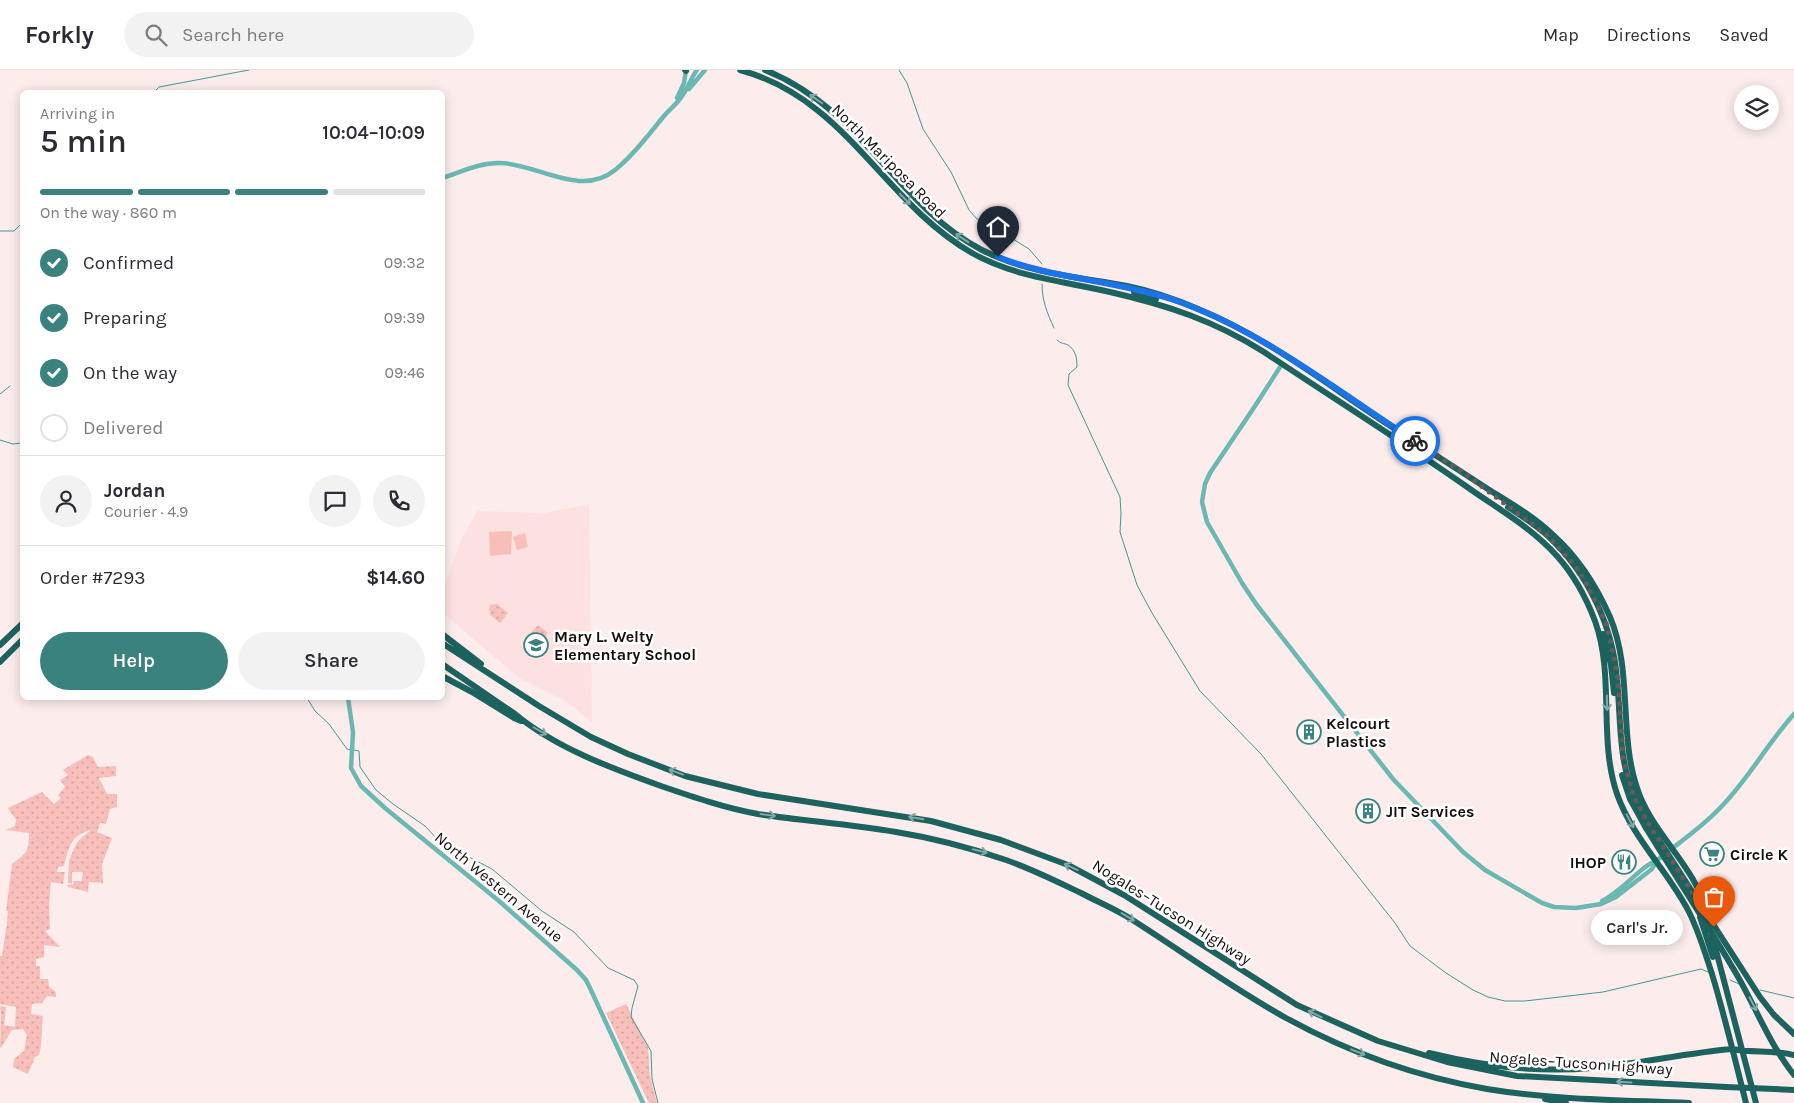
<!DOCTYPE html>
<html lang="en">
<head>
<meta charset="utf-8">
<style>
	:root { --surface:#fff; --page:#f2f2f3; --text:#2b2b33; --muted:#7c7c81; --line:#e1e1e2; --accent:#3a827e }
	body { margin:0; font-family:Karla,sans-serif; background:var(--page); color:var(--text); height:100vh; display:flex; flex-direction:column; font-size:19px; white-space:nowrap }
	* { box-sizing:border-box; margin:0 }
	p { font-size:16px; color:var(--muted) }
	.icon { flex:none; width:28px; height:28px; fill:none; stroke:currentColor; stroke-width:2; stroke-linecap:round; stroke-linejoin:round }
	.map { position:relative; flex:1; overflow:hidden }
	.side { position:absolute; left:20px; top:20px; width:425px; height:610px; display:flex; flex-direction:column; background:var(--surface); border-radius:8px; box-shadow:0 2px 12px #0003 }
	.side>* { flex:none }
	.buttons { position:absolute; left:1734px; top:15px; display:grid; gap:10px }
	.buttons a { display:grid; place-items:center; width:45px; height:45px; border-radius:50%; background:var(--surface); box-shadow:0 2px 12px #0003; font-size:25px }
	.pin { position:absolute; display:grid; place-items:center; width:42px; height:42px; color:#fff; margin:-51px -21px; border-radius:50% 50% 50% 0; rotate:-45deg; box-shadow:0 0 5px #0007 }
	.pin .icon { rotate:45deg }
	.courier { position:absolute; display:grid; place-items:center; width:50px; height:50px; margin:-25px; border:4px solid #1a73e8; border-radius:50%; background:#fff; color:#222; box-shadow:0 1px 6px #0007 }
	.bubble { position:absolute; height:35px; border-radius:18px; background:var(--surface); box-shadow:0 2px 12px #0003; font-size:16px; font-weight:600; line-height:35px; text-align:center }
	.head em { font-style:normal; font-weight:600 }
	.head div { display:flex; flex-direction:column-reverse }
	.head { display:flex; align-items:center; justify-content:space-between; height:85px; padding:0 20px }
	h1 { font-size:32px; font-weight:600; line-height:38px }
	.bar { display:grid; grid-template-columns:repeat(4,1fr); gap:8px 5px; align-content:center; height:60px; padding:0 20px }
	.bar i { height:6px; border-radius:4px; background:var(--line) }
	.bar .current { background:var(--accent) }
	.bar p { grid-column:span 4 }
	.line { display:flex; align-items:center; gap:12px; padding:0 20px; border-top:1px solid var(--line) }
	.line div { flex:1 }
	.round { display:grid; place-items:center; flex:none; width:52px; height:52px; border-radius:26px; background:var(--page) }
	ol { padding:0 20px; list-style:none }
	li { display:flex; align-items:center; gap:15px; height:55px }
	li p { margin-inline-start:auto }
	li .icon { padding:5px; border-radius:50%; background:var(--accent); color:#fff; stroke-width:4 }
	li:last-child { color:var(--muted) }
	li i { width:28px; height:28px; border:2px solid var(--line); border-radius:50% }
	.primary-button { display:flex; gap:10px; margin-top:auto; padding:10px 20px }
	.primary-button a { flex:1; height:58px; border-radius:30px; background:var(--accent); color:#fff; font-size:20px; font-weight:600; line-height:58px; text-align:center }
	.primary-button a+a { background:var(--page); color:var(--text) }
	header { display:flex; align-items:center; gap:30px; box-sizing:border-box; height:70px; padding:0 25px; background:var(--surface); border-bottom:1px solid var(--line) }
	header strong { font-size:24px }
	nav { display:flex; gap:28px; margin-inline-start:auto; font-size:18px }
	.search { width:350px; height:45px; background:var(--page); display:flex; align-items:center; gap:12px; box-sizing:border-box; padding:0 18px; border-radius:28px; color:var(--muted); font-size:19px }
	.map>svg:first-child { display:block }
	.built { fill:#fde1e0 }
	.grass { fill:url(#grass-dots) }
	.pitch { fill:#f8beba }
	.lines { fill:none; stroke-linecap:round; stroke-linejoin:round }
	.stream { stroke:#439791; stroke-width:1 }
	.minor { stroke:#6bb8b3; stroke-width:4.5 }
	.highway { stroke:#1c625f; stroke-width:6 }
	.highway-bridge { stroke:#1c625f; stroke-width:6 }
	.oneway { stroke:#82a9a7 }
	.done { stroke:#675b5a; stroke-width:5; stroke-dasharray:0 9 }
	.route { stroke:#1a73e8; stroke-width:6 }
	.labels { text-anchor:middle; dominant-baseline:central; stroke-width:5; stroke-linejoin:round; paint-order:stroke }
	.street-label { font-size:16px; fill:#170c0b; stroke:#fff }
	.poi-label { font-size:16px; font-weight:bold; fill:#170c0b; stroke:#fff; text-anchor:start }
</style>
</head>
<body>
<header>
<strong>Forkly</strong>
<div class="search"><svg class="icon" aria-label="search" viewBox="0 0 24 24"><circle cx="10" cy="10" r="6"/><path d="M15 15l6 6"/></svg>Search here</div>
<nav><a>Map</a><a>Directions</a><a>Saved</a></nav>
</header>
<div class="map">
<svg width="1794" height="1033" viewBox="0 0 1794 1033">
	<defs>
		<pattern id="grass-dots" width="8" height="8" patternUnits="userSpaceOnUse" patternTransform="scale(1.25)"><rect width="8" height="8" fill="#f8beba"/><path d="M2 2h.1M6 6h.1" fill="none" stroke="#d4a29f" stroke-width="1.8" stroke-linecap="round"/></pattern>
	</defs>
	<rect width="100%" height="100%" fill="#fcedec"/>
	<!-- built -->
	<path class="built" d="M589,434L592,653L567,632L519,608L443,543L442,523L461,470L477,441L545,443Z"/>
	<!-- grass -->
	<path class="grass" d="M497,534L508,543L500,553L489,544L491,542L489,540L490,535Z
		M538,555L548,563L540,573L530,564Z
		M88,685L93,687L98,697L116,696V706L99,708L107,724H117V737L110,739L106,754L100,753L97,762L112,768L102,794L103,813L89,812L88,822L68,817L67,815L74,814L73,811H82L83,802H72V813H68L69,791L73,781L78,771L91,760C70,765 69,778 64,796L58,797L57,802H65L63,814L51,812L49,836L50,859L45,861L60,877L44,875V887L36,889V896H40V909H48L49,917L56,922V927L47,926L42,933L32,934L31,944L43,946C41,959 43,972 39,985L35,987L28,1004L13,997L14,989L24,981L27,965L23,959L12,960L0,979L1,943L0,936L6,937L4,955L15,957L16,937L0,934V886H2C4,871 7,857 8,841H6L12,794C27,783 29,781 29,763L6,760L15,756L16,750L8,738L42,722L54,734L61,728L58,725L65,717L60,710L68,705L63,700Z
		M626,934L648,977L650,1006L657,1033H649L606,943Z"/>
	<!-- pitch -->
	<path class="pitch" d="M512,461L511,484L490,486L489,462Z
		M525,463L528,477L517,480L513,467Z"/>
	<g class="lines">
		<!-- stream -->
		<path class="stream" d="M899,0L907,13L923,59L951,102L969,140L976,148L985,155L1008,166L1029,179L1042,194
			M154,22L159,17L249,0
			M0,161H14L22,153
			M1042,214C1042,230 1047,243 1054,258
			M1057,270C1061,274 1064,273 1068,275C1076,280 1077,289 1077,297L1069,304L1068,315L1120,427L1121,443L1120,462L1137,515L1152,543L1200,621L1261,684L1395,853L1410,876L1446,903L1473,920L1488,927L1505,931H1525L1603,922L1701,899L1708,902
			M0,324L10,316
			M0,370L13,374L22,373
			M307,628L315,641L329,654L347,679L351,680
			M354,680L359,681L360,697L376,720L393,734L425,756L440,772L492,799L542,841L574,862L608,898L634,910L638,916L632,938L631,947L651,981L652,1009L658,1033
			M1730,910L1739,914
			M1760,920L1794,928"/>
		<!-- minor -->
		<path class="minor" d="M689,19L705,0
			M677,28L684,13L686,0
			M442,108C461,102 481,92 501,93C538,94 581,128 615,100C634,85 649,64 664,46C670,39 677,34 682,26C688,18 691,8 697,0
			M1282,294L1255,336L1210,403L1205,414L1202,432L1207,452L1242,513L1256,534L1393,709L1463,782L1485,800L1542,833L1554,837L1576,838L1601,834L1616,827L1652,799L1656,792
			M348,628L353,662L351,698L361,716L385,738L499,831L577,900L586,910L590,918L643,1033
			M1670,780C1687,767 1705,754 1720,738C1748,710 1767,674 1794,644
			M1602,831C1618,823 1630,809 1644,798C1650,793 1657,791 1664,785"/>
		<!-- highway -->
		<path class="highway" d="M685,0L686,1
			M740,0C847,29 882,131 972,183C1014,207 1063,211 1110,222C1167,235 1215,251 1264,282C1333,328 1403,372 1470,419C1500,440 1532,458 1557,486C1573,504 1586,527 1595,551C1615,607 1598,668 1617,724C1633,769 1668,801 1689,842C1699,862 1705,883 1712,904C1725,947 1735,990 1746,1033
			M765,0C790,10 813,25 834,43C885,88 920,148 982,180C1027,203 1078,207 1127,216C1151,221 1175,229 1198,239C1267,267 1326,314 1389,355C1423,377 1457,399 1491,421C1512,434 1534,447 1552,464C1578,487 1596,515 1610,547C1634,604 1617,669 1640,726C1657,768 1696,798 1707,843
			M1134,222L1156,229
			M1508,437C1522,446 1536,455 1548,466C1588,503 1613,556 1617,610C1621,649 1618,688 1634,726C1638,736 1644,746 1650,756
			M442,564L481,594
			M1603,564L1611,595L1614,623
			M442,573L539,636L591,667L628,684L685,706L758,724L931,751L1001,770L1068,795L1124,825L1297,935L1378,971L1447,992L1517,1006L1726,1017
			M0,575L22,554
			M0,592L22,570
			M442,594L515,644C556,678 611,698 661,716C693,727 725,738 758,744C804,751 850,754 896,762C933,768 971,778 1006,790C1032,799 1056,811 1081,823C1098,832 1115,839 1131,849C1183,882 1232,918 1286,948C1348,982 1417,1007 1487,1019C1554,1030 1622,1030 1689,1033
			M442,606L472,622L514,648L521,651
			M1622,705L1630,729L1646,758
			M1700,847L1713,887
			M1712,865L1756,1033
			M1429,983C1482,996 1537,1003 1592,998C1639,994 1685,983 1732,979C1752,983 1773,980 1794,985
			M1774,1019L1794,1020
			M1545,1029L1566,1033"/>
		<!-- highway-bridge -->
		<path class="highway-bridge" d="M1650,756L1760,927L1774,945L1794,964
			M1646,758C1676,807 1708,855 1737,905C1756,938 1770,975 1794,1005
			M1726,1017L1774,1019"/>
	</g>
	<!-- one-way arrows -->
	<defs><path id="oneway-shaft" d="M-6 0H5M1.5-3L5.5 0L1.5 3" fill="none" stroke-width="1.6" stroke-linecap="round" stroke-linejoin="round" transform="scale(1.25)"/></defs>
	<g class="oneway">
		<use href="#oneway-shaft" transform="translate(816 29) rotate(-145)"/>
		<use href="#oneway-shaft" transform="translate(905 129) rotate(46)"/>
		<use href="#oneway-shaft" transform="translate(962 168) rotate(-147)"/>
		<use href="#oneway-shaft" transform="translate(1607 633) rotate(89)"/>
		<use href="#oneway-shaft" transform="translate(540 661) rotate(30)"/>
		<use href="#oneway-shaft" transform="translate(676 702) rotate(-160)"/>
		<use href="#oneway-shaft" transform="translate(768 745) rotate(8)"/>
		<use href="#oneway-shaft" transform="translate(916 748) rotate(-170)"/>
		<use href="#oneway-shaft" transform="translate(1630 751) rotate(62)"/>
		<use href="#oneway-shaft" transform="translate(980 781) rotate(14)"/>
		<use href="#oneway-shaft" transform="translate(1071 797) rotate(-155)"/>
		<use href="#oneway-shaft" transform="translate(1128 847) rotate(31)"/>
		<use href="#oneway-shaft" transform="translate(1753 934) rotate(62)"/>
		<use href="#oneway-shaft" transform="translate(1315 944) rotate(-154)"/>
		<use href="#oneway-shaft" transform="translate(1358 982) rotate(21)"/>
		<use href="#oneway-shaft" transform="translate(1624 1012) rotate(-177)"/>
	</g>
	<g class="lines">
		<!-- done -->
		<path class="done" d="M1415,371L1464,403L1548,466L1576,497L1586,513L1606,553L1611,574L1618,610L1623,689L1634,727L1650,756L1714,857"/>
		<!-- route -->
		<path class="route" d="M998,187C1053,209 1114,210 1171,229C1259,258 1337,321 1415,371"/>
	</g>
	<!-- icons -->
	<defs>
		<g id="school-ring" transform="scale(1.25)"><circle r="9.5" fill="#fff" stroke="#3a827e" stroke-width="1.5"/><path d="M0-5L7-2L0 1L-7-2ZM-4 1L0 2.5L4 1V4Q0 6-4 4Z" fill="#3a827e"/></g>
		<g id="building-ring" transform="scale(1.25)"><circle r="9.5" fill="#fff" stroke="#3a827e" stroke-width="1.5"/><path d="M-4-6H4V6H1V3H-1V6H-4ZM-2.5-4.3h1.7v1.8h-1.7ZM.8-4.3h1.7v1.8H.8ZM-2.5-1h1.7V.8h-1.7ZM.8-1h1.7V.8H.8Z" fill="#3a827e"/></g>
		<g id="supermarket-ring" transform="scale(1.25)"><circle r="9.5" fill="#fff" stroke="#3a827e" stroke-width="1.5"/><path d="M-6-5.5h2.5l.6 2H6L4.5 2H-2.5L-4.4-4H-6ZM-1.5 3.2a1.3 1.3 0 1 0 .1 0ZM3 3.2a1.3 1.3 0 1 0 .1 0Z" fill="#3a827e"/></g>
		<g id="restaurant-ring" transform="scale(1.25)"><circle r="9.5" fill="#fff" stroke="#3a827e" stroke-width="1.5"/><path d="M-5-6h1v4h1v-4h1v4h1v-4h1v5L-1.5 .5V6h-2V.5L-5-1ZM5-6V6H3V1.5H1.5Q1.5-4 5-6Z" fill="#3a827e"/></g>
	</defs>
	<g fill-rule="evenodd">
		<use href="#school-ring" x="536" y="575"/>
		<use href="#building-ring" x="1309" y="662"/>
		<use href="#building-ring" x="1368" y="741"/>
		<use href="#supermarket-ring" x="1712" y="784"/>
		<use href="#restaurant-ring" x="1624" y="792"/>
	</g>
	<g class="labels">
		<!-- street labels -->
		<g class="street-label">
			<text transform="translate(889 91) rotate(45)">North Mariposa Road</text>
			<text transform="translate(499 817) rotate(40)">North Western Avenue</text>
			<text transform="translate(1172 842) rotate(32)">Nogales–Tucson Highway</text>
			<text transform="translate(1581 993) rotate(4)">Nogales–Tucson Highway</text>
		</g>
		<!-- poi labels -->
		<g class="poi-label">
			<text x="554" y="566">Mary L. Welty<tspan x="554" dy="18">Elementary School</tspan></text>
			<text x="1326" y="653">Kelcourt<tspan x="1326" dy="18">Plastics</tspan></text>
			<text x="1386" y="741">JIT Services</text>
			<text x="1730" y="784">Circle K</text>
			<text x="1606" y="792" text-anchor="end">IHOP</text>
		</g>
	</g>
</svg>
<div class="buttons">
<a><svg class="icon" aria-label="layers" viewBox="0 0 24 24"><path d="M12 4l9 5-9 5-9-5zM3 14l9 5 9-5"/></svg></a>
</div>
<div class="pin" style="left:1714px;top:857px;background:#ea580c"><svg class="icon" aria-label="bag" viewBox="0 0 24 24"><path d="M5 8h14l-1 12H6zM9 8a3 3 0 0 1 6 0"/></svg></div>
<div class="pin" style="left:998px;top:187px;background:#1f2937"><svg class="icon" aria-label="home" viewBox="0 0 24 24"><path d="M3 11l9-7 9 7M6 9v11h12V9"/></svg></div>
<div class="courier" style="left:1415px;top:371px"><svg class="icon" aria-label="bike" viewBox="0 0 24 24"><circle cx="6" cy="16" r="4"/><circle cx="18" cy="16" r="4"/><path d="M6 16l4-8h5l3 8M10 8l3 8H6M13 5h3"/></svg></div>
<div class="bubble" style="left:1591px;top:840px;width:92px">Carl's Jr.</div>
<section class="side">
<div class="head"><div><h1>5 min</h1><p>Arriving in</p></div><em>10:04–10:09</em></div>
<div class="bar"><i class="current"></i><i class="current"></i><i class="current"></i><i></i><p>On the way · 860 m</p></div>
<ol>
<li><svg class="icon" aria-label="check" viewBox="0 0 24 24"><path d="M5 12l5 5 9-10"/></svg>Confirmed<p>09:32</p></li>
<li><svg class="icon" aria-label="check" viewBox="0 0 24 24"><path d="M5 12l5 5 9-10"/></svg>Preparing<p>09:39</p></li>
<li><svg class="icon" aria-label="check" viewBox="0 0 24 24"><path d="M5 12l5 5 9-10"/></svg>On the way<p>09:46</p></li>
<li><i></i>Delivered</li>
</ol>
<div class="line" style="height:90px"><a class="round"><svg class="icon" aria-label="person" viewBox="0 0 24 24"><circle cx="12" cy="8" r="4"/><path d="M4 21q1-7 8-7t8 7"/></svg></a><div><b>Jordan</b><p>Courier · 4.9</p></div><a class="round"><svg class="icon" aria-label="chat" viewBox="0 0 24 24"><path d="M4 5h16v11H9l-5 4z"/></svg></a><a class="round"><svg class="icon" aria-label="phone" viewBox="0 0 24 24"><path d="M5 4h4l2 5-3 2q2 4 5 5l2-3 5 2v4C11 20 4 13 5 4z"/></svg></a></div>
<div class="line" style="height:65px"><div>Order #7293</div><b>$14.60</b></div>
<div class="primary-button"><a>Help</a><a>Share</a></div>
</section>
</div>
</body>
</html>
